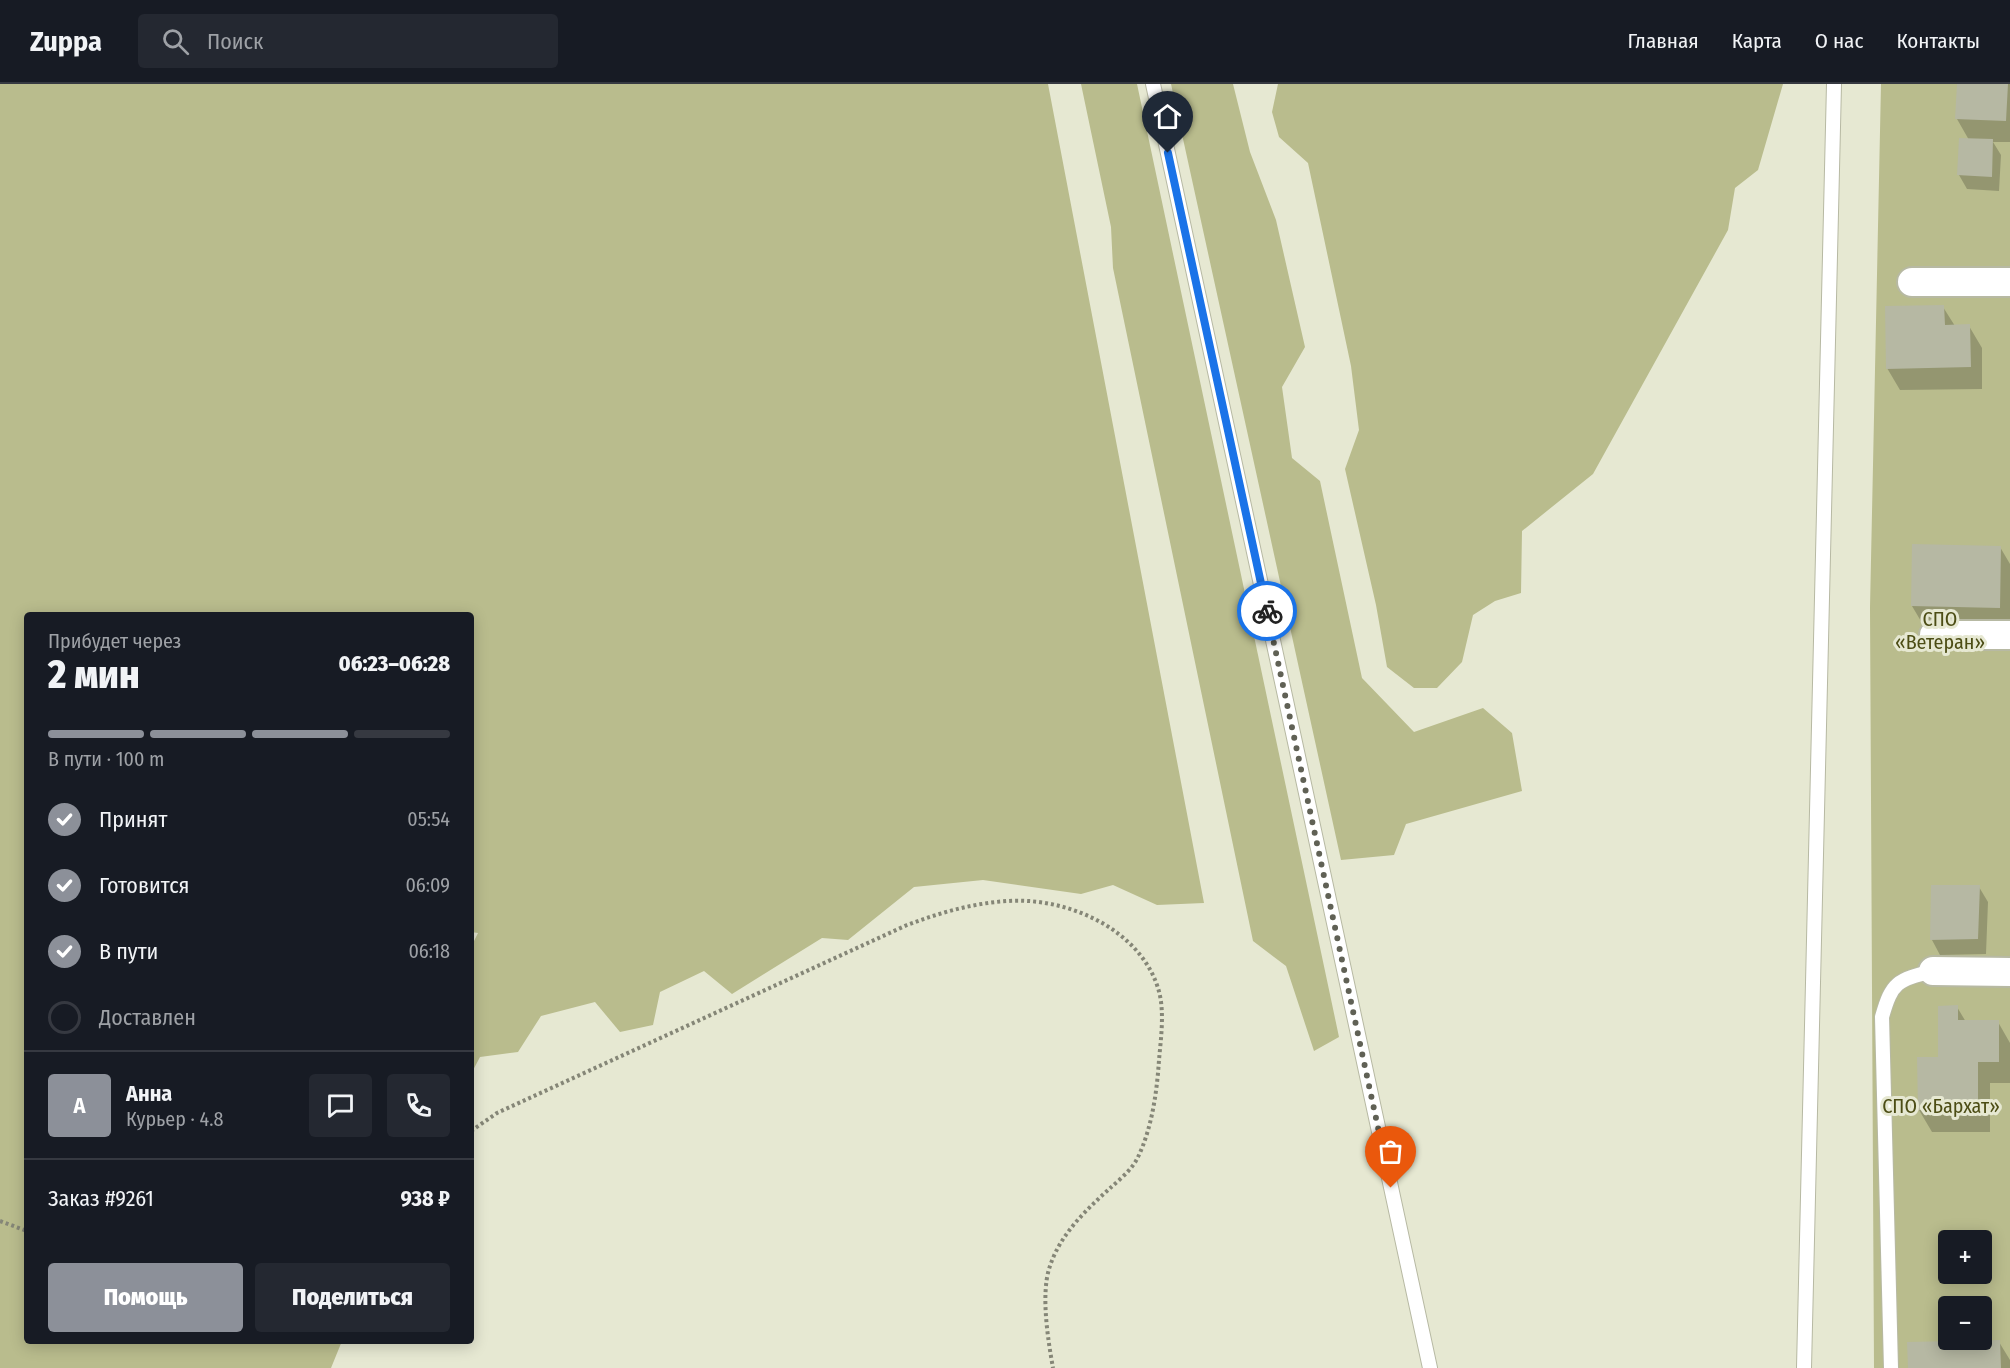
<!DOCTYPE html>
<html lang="ru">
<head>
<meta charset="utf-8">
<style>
	:root { --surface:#171b24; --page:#242831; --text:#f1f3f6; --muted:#9ea1a6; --line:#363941; --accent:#8c9099 }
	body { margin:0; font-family:"Fira Sans Condensed",sans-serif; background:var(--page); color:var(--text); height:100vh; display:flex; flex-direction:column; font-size:22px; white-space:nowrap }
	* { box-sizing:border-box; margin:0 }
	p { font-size:20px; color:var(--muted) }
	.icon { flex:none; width:33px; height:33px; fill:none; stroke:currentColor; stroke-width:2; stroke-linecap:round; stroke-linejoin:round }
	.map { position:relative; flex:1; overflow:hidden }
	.side { position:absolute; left:24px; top:528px; width:450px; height:732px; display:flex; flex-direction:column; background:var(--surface); border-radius:6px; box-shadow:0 3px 15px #0003 }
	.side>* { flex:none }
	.controls { position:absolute; left:1938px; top:1146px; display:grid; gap:12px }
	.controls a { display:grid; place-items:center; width:54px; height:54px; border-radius:6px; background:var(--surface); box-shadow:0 3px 15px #0003; font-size:30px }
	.pin { position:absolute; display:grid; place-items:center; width:51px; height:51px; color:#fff; margin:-62px -26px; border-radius:50% 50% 50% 0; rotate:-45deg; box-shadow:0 0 6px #0007 }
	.pin .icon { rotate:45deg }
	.courier { position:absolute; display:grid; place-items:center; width:60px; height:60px; margin:-30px; border:4px solid #1a73e8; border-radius:50%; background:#fff; color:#222; box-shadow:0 2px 8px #0007 }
	.overview em { font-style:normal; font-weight:800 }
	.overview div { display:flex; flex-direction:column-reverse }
	.overview { display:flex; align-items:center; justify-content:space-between; height:102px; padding:0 24px }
	h1 { font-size:39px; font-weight:800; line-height:45px }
	.bar { display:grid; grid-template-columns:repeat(4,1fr); gap:9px 6px; align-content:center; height:72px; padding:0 24px }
	.bar i { height:8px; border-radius:4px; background:var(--line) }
	.bar .selected { background:var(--accent) }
	.bar p { grid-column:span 4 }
	.line { display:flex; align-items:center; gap:15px; padding:0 24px; border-top:2px solid var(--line) }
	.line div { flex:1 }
	.round { display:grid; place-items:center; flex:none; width:63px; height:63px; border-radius:6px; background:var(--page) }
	ol { padding:0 24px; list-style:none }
	li { display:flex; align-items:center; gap:18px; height:66px }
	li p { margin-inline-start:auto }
	li .icon { padding:6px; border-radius:50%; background:var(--accent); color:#fff; stroke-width:4 }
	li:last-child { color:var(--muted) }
	li i { width:33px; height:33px; border:3px solid var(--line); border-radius:50% }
	.primary-button { display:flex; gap:12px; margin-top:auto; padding:12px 24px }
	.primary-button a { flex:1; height:69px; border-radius:6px; background:var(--accent); color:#fff; font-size:24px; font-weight:800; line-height:69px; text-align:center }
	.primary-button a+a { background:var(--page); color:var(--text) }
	header { display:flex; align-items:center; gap:36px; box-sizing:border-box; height:84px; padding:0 30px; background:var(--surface); border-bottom:2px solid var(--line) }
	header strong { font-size:28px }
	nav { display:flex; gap:33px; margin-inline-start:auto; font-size:21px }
	.search { width:420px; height:54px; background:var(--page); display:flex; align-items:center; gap:15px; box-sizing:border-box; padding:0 21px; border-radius:6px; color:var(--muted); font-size:22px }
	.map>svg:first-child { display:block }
	.green { fill:#b9bc8d; fill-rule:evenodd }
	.shadow { fill:#0003 }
	.building { fill:#b6b8a3 }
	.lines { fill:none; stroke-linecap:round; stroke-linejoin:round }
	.lane-casing { stroke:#b7b9a3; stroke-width:16 }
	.street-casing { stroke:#b7b9a3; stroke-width:32 }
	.path { stroke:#858677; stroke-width:4; stroke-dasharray:3 3; stroke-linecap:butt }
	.lane { stroke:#fff; stroke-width:14 }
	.street { stroke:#fff; stroke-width:28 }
	.done { stroke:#606155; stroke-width:6; stroke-dasharray:0 10.8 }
	.route { stroke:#1a73e8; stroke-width:8 }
	.labels { text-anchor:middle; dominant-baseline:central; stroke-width:6; stroke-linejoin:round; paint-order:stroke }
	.park-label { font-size:20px; fill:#4c4d15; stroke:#e6e8d2 }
</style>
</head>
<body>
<header>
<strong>Zuppa</strong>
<div class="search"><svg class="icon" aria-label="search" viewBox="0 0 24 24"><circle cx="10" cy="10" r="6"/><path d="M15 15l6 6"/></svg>Поиск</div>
<nav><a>Главная</a><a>Карта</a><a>О нас</a><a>Контакты</a></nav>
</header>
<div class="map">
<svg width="2010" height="1284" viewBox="0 0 2010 1284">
	<rect width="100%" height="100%" fill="#e6e8d2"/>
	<!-- green -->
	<path class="green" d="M0,0H1048L1204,819L1157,821L1113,801L1081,810L983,796L914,803L848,856L822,854L732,910L704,887L660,908L653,941L620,948L595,918L541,932L518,968L480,973L471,990V863L478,849L471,848V531H27V1257H342L331,1284H0Z
		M1081,0H1137L1339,953L1314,967L1286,882L1253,857L1113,184L1111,143Z
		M1171,0H1233L1250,68L1276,136L1305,263L1282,303L1292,374L1320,397L1362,594L1414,648L1483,624L1512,649L1522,707L1406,740L1394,771L1341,776Z
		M1278,0H1783L1758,86L1735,104L1728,146L1593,390L1522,447L1521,509L1495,517L1473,531L1462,578L1437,604H1414L1387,583L1376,521L1345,385L1359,346L1351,282L1308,79L1279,53L1272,28Z
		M1881,0H2010V1284H1874L1870,524ZM1948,1156H1982V1190H1948ZM1948,1222H1982V1256H1948Z"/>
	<!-- shadow -->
	<path class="shadow" d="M1958,0H2010V58H1993L2001,71L1999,107L1967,105L1959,91L1969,56L1957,35Z
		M1943,223L1955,242H1969L1982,264V305L1900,306L1887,284Z
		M2000,463L2010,480V545L1925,544L1912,522Z
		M1932,802L1979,803L1988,818L1986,870L1940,871L1932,856Z
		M1957,923L1966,938H1998L2010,959V999H1990V1048H1932L1919,1026Z
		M1999,1258L2010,1276V1284H1909Z"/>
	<!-- building -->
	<path class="building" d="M1957,0H2008L2006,37L1955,35Z
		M1959,54L1993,55L1992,93L1957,91Z
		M1944,221L1945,241L1970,240L1971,283L1886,285L1885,222Z
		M1912,460L2001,462L2000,524L1911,522Z
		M1931,801H1980L1978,855L1930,856Z
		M1958,921V936H1999V978H1978V1026H1918L1917,973H1938V922Z
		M2000,1256L2001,1284H1908L1907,1258Z"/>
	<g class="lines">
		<!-- lane casing -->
		<g class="lane-casing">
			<path id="lane" d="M1153,0L1430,1284
				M1804,1284L1834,0
				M1891,1284L1882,933C1892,898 1897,896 1933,887"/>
		</g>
		<!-- street casing -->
		<g class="street-casing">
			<path id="street" d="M1912,198H2010
				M1934,551H2010
				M1933,887L2010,888"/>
		</g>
		<!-- path -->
		<path class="path" d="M471,1047L497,1029L907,841C939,829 973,819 1008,817C1066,813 1139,844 1158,904C1165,926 1161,953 1159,976C1157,1007 1152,1044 1138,1073C1132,1086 1118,1097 1108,1106C1083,1129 1059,1152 1049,1185C1041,1212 1048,1256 1053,1284
			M0,1137L27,1147"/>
		<!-- lane -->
		<use href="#lane" class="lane"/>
		<!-- street -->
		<use href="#street" class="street"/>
	</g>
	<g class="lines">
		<!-- done -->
		<path class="done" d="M1267,527L1391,1104"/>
		<!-- route -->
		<path class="route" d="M1168,69L1267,527"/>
	</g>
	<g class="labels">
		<!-- park labels -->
		<g class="park-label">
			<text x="1940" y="535">СПО<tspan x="1940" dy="23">«Ветеран»</tspan></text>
			<text x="1941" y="1022">СПО «Бархат»</text>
		</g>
	</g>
</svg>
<div class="controls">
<a>+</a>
<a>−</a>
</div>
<div class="pin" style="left:1391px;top:1104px;background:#ea580c"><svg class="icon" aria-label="bag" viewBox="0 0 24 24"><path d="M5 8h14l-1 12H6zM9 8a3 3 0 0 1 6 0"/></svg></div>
<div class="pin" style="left:1168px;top:69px;background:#1f2937"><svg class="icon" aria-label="home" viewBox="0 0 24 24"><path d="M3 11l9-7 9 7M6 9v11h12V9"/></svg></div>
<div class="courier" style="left:1267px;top:527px"><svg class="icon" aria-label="bike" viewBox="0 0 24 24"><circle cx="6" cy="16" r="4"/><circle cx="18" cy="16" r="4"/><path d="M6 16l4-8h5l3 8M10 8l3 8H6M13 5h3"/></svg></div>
<section class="side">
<div class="overview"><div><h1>2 мин</h1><p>Прибудет через</p></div><em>06:23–06:28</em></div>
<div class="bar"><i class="selected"></i><i class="selected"></i><i class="selected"></i><i></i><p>В пути · 100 m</p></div>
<ol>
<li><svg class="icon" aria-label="check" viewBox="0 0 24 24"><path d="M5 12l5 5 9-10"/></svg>Принят<p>05:54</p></li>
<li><svg class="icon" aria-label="check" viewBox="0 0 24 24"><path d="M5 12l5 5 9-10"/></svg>Готовится<p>06:09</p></li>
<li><svg class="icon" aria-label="check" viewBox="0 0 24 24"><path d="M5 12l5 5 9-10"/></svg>В пути<p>06:18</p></li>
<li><i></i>Доставлен</li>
</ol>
<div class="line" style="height:108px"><b class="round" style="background:var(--accent);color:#fff">А</b><div><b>Анна</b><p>Курьер · 4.8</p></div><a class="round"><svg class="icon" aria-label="chat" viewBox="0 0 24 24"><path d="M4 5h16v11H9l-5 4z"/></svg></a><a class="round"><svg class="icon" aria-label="phone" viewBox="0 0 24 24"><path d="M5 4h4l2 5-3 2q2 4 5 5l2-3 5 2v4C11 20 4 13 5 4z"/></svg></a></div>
<div class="line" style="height:78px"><div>Заказ #9261</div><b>938 ₽</b></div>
<div class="primary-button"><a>Помощь</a><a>Поделиться</a></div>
</section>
</div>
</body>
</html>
